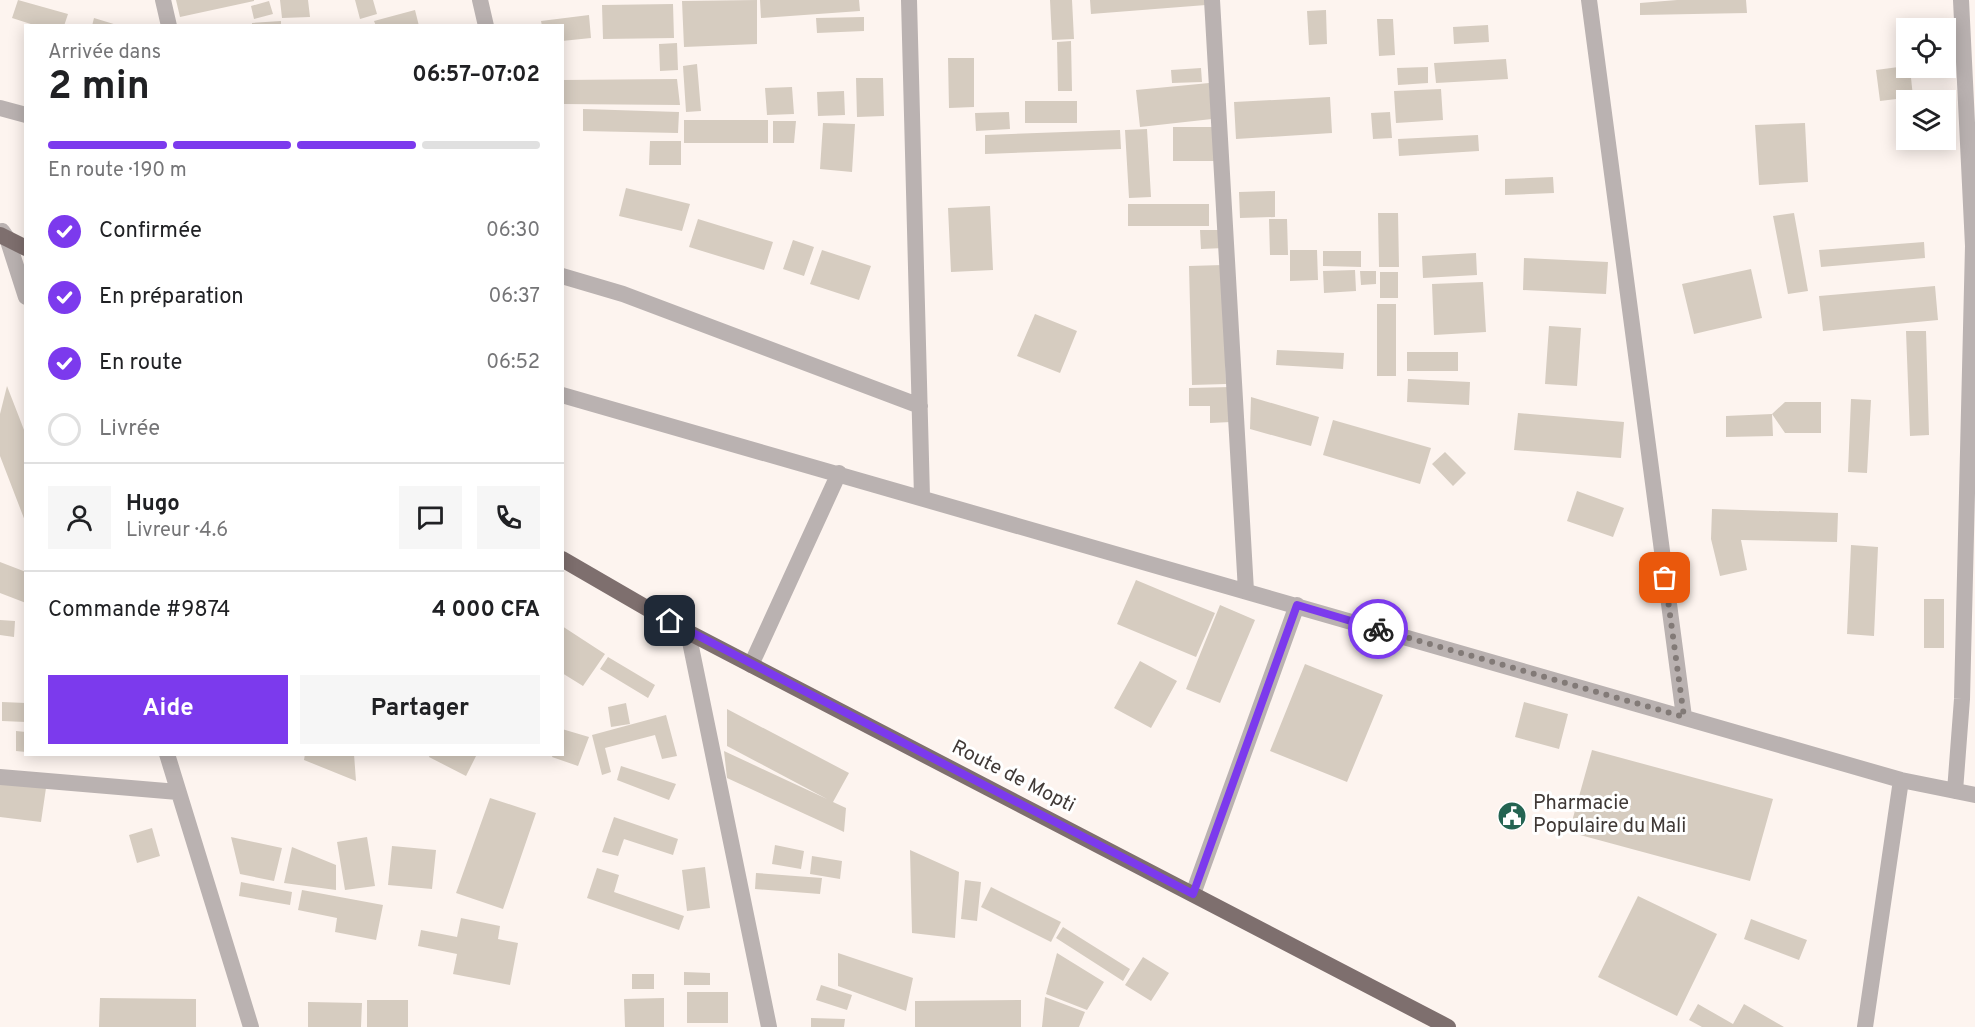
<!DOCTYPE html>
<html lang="fr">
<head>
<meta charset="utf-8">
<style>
	:root { --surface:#fff; --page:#f6f6f6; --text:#202124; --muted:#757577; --line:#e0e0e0; --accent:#7c3aed }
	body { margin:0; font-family:Overpass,sans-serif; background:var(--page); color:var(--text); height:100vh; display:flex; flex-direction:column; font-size:22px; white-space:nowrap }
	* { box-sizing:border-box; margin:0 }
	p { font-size:20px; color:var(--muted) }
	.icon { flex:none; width:33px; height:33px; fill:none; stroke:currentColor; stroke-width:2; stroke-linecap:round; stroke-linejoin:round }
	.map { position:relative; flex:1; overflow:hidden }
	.side { position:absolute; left:24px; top:24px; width:540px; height:732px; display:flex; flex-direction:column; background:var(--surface); border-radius:0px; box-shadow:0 3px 15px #0003 }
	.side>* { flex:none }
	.buttons { position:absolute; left:1896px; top:18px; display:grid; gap:12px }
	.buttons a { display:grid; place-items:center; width:60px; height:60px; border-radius:0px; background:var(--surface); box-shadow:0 3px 15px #0003; font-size:30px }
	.pin { position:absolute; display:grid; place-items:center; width:51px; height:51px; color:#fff; margin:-26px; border-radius:12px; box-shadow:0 3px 9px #0006 }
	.courier { position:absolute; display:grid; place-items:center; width:60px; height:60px; margin:-30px; border:4px solid #7c3aed; border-radius:50%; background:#fff; color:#222; box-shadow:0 2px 8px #0007 }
	.headline em { font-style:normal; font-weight:700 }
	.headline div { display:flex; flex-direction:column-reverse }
	.headline { display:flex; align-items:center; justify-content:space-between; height:102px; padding:0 24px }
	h1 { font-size:39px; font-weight:700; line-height:45px }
	.bar { display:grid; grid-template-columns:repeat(4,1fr); gap:9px 6px; align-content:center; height:72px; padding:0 24px }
	.bar i { height:8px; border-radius:4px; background:var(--line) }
	.bar .active { background:var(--accent) }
	.bar p { grid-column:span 4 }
	.line { display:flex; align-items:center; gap:15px; padding:0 24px; border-top:2px solid var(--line) }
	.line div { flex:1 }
	.round { display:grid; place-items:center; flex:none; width:63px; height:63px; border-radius:0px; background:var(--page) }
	ol { padding:0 24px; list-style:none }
	li { display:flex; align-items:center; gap:18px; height:66px }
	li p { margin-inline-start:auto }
	li .icon { padding:6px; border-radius:50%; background:var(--accent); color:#fff; stroke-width:4 }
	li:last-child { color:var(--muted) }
	li i { width:33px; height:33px; border:3px solid var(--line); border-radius:50% }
	.primary-button { display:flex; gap:12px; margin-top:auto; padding:12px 24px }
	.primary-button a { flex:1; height:69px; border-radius:0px; background:var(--accent); color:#fff; font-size:24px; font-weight:700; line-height:69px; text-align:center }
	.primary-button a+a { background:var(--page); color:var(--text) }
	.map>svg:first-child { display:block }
	.building { fill:#d6ccc0 }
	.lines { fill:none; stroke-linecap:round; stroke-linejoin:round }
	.minor { stroke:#bab2b1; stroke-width:16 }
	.trunk { stroke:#7e6f6e; stroke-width:16 }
	.done { stroke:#827a77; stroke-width:6; stroke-dasharray:0 10.8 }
	.route { stroke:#7c3aed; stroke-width:8 }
	.labels { text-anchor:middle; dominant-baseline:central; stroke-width:6; stroke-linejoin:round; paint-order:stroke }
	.street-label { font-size:20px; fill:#403936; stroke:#fff }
	.poi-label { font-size:20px; fill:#403936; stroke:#fff; text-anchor:start }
</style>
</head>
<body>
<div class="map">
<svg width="1975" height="1027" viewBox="0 0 1975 1027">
	<rect width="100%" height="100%" fill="#fdf4ef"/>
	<!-- building -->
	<path class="building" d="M18,0L68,14L64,26H37L12,18Z
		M176,0H254V1L180,17Z
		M280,0H308L310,17L282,18Z
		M355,0H373L377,14L360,19Z
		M757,0V44L684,47L682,1Z
		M760,0H859L860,11L761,18Z
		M1050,0H1072L1074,39L1052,40Z
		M1090,0H1205L1206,5L1091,14Z
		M1677,0H1746L1747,13L1640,15V3Z
		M269,1L273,14L254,19L251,6Z
		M673,4L674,38L603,39L602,5Z
		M415,10L419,26H376L374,21Z
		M1326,10L1327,44L1309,45L1307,11Z
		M589,15L591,38L562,41V26H542L541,21Z
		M864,17V31L817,33L816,18Z
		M94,18L117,25V26H92Z
		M1377,19H1393L1395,55L1379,56Z
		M281,21V26H252V23Z
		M1488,25L1489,42L1454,44L1453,27Z
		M1071,41L1072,91H1058L1057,42Z
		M677,43L678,70L660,71L659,44Z
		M948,58H974V107L949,108Z
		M1506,59L1508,79L1436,83L1434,63Z
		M697,64L701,111L686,112L683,66Z
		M1906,66L1910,68L1913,97L1880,101L1876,70Z
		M1428,67V83L1398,85L1397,68Z
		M1201,68L1202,82L1172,83L1171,70Z
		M856,78H883L884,116L857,117Z
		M677,79L680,105L562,104V80Z
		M1209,83L1212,119L1140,127L1136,90Z
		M792,87L794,114L767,115L765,88Z
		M1441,89L1443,120L1396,123L1394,91Z
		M844,91L845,115L818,116L817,92Z
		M1330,97L1332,133L1236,139L1234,102Z
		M1025,101H1077V123H1025Z
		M583,109L679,112L678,133L583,131Z
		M1009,112L1010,129L976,131L975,113Z
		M1390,112L1392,138L1373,139L1371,113Z
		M684,120H768V143H684Z
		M773,121H796L794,143H773Z
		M823,123L855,124L852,172L820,169Z
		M1805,123L1808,182L1759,185L1755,125Z
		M1173,127H1217V161H1173Z
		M1147,129L1151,197L1129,198L1125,130Z
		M1120,130L1121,149L985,154V135Z
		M1478,135L1479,151L1399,156L1398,139Z
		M650,141H681V165H649Z
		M1553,177L1554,193L1505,195V179Z
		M626,188L690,204L682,231L619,216Z
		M1275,191V217L1240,218L1239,192Z
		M1128,204H1209V226H1128Z
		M990,206L993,270L951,272L948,208Z
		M1378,213H1398L1399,267H1379Z
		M1794,213L1808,291L1788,294L1773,216Z
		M698,219L773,242L764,270L689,247Z
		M1269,219H1287L1288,255H1270Z
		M1200,230H1223L1224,248L1201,249Z
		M793,240L814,247L804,276L783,269Z
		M1924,242L1925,258L1821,267L1819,250Z
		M822,250L871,266L859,300L810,284Z
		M1290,250H1317L1318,280L1290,281Z
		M1323,251H1361V267L1323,266Z
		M1476,253L1477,275L1423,278L1422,256Z
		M1524,258L1608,262L1606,294L1523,290Z
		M1223,265L1226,384L1192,385L1189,266Z
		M1751,269L1762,318L1694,334L1682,284Z
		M1355,270L1356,291L1324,293L1323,271Z
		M1360,271H1376V284L1361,285Z
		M1380,272H1398V298H1380Z
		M1483,282L1486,332L1434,335L1432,284Z
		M1935,286L1938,320L1823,331L1819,296Z
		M1377,304H1396V376H1377Z
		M1035,314L1077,331L1060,373L1017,356Z
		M1549,326L1581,328L1577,386L1545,384Z
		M1906,331H1926L1929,435L1910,436Z
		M1277,350L1344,353L1343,369L1276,365Z
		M1407,352H1458V371H1407Z
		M1408,379L1470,382L1469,405L1407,402Z
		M7,386L26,435L25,521L0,456V414Z
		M1231,387V422L1210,423V406H1189V388Z
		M1251,397L1319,417L1311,446L1250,429Z
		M1851,399L1871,400L1867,473L1848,472Z
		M1785,402H1821V433H1785L1772,414Z
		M1518,413L1624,422L1621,458L1514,450Z
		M1772,414L1773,436L1726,437V416Z
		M1333,420L1431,448L1420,484L1323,455Z
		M1445,452L1466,473L1453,486L1432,464Z
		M1577,491L1624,508L1613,537L1567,521Z
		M1712,509L1838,513L1837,542L1741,540L1747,570L1720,576L1711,539Z
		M1851,545L1878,547L1874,636L1847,634Z
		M0,562L26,572V603L0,593Z
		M1136,580L1215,613L1196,657L1117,624Z
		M1924,599H1944V648H1924Z
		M1220,605L1255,620L1220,703L1186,689Z
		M0,620L15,621L14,637L0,635Z
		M562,626L605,654L583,686L562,673Z
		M608,657L655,685L648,698L600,669Z
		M1140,661L1177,681L1151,728L1114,708Z
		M1305,664L1383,695L1347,782L1270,751Z
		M2,702L26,703V722L2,721Z
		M1524,702L1568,714L1559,749L1515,737Z
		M626,703L630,724L611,727L608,707Z
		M727,709L849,773L833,802L846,808L844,832L727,778L724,751L827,799L727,746Z
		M666,715L677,756L662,759L655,735L605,748L611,772L602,775L592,735Z
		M562,729L589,737L578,766L552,757L553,754H562Z
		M16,731L26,732V752L16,751Z
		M1592,750L1773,799L1750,881L1569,832Z
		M305,754H354L356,781L304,760Z
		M430,754H477L466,776L429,757Z
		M621,766L676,784L669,800L617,780Z
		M0,782L46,788L41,822L0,817Z
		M490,798L536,813L503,909L456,893Z
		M614,817L678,839L673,855L624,839L618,856L602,852Z
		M152,828L160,856L137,863L129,835Z
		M231,837L282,848L274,881L240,874Z
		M367,837L375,886L345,890L337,842Z
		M775,845L804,851L801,869L772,864Z
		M392,846L436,850L432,889L388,885Z
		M292,847L336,865V890L284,883Z
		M910,850L959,872L955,938L912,933Z
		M812,856L842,861L840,879L810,874Z
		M705,867L710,908L687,911L682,870Z
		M597,868L619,875L614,892L684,916L679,930L587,898Z
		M756,873L822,878L820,894L755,889Z
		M965,880L981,882L977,921L961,919Z
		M241,882L292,892L290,905L239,896Z
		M991,887L1061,922L1051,942L981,907Z
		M302,890L383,905L376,940L335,932L337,918L298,910Z
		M1638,896L1717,934L1677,1016L1598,977Z
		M461,918L500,926L498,939L518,943L510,985L453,974L457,954L418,946L421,930L457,937Z
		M1751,919L1807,940L1799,960L1744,939Z
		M1063,927L1130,969L1123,981L1056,938Z
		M838,953L913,978L906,1011L838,986Z
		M1057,953L1104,982L1087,1010L1046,994Z
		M1143,957L1169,973L1151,1001L1125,985Z
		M684,972L710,973V985H684Z
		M632,974H654V989H632Z
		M821,985L852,995L847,1010L816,1000Z
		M687,992H728V1023H687Z
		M1045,997L1085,1012L1079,1027H1042Z
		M100,998L196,999V1027H99Z
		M664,998V1027H625L624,999Z
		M367,1000H408V1027H367Z
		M1021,1000V1027H915V1001Z
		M308,1002L362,1003L361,1027H308Z
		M1698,1004L1733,1024L1744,1004L1784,1027H1702L1689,1020Z
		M811,1018L845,1019L844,1027H811Z"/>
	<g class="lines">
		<!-- minor -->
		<path class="minor" d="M163,0L169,26
			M480,0L486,26
			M909,0L922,497
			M1212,0L1246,591
			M1589,0L1684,717
			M0,108L26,115
			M2,231L7,238L26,297
			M562,276L623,294L920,406
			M562,395L1901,780L1975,795
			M688,632L769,1027
			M751,665L839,473
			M167,754L251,1027
			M0,777L178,792
			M1955,791L1962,699L1973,246L1961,0
			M1193,894L1297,605
			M1865,1027L1901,780"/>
		<!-- trunk -->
		<path class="trunk" d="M0,235L26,248
			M562,559L688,632L1448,1027"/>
	</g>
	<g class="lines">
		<!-- done -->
		<path class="done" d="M1378,629L1684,717L1665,578"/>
		<!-- route -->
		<path class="route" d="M670,621L1193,894L1297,605L1378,629"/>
	</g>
	<!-- icons -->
	<defs>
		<g id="civic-disc" transform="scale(1.5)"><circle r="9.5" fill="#246452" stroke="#fff"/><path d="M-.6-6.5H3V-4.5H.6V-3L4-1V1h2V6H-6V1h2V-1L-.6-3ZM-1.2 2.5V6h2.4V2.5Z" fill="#fff"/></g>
	</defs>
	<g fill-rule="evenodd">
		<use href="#civic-disc" x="1512" y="816"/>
	</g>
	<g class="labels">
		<!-- street labels -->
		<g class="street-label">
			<text transform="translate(1013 777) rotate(27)">Route de Mopti</text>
		</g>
		<!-- poi labels -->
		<g class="poi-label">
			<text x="1533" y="804">Pharmacie<tspan x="1533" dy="23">Populaire du Mali</tspan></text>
		</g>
	</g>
</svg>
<div class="buttons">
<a><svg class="icon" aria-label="locate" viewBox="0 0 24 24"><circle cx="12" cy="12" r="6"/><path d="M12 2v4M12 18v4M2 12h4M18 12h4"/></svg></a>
<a><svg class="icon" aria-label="layers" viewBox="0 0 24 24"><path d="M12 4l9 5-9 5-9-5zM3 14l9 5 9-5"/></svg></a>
</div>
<div class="pin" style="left:1665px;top:578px;background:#ea580c"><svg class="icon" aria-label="bag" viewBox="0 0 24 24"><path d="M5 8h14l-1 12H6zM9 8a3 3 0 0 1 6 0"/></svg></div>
<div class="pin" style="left:670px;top:621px;background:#1f2937"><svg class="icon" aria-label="home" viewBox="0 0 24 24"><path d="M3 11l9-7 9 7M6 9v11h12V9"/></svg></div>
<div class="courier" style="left:1378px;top:629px"><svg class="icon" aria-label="bike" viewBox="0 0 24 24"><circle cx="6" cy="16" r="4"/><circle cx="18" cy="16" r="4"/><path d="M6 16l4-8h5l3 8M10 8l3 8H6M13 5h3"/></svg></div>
<section class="side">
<div class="headline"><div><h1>2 min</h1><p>Arrivée dans</p></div><em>06:57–07:02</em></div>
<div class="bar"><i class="active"></i><i class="active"></i><i class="active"></i><i></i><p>En route · 190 m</p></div>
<ol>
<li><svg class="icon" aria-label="check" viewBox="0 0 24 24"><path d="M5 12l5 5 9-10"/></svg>Confirmée<p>06:30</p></li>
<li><svg class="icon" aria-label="check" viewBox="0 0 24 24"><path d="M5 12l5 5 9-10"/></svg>En préparation<p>06:37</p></li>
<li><svg class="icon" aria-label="check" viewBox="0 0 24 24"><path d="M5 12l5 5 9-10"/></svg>En route<p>06:52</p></li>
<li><i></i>Livrée</li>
</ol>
<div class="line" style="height:108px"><a class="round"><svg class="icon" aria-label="person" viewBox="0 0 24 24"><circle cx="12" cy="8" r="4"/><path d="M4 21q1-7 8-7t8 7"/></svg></a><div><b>Hugo</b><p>Livreur · 4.6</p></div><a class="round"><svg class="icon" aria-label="chat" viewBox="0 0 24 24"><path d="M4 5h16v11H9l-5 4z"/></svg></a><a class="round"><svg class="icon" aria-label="phone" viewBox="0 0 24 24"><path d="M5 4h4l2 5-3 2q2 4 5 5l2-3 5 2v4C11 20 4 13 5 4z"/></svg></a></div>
<div class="line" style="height:78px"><div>Commande #9874</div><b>4 000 CFA</b></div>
<div class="primary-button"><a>Aide</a><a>Partager</a></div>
</section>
</div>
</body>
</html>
